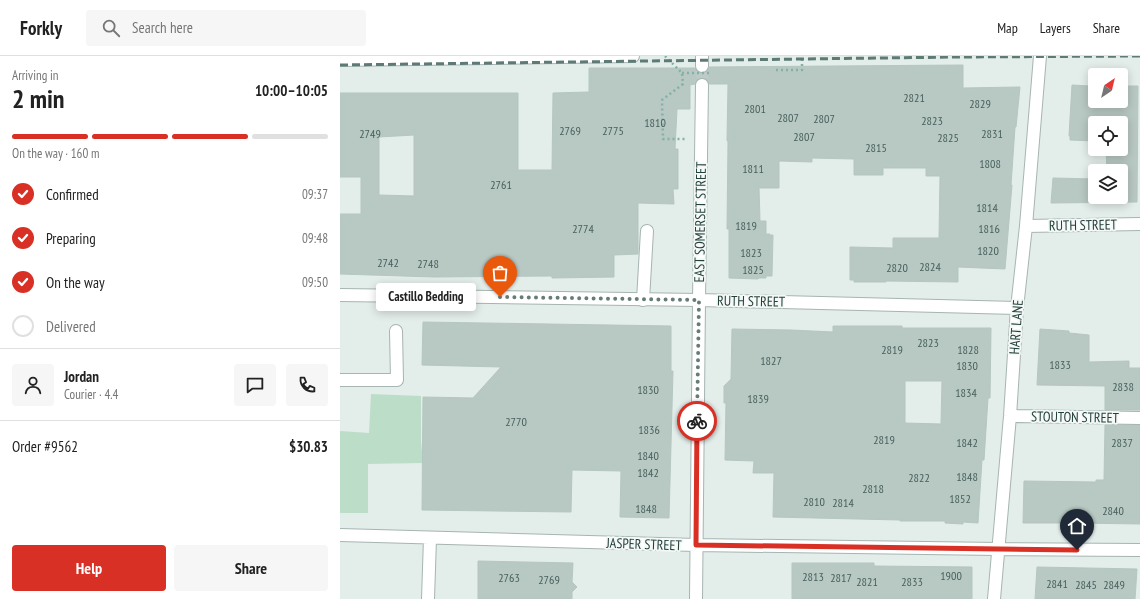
<!DOCTYPE html>
<html lang="en">
<head>
<meta charset="utf-8">
<style>
	:root { --surface:#fff; --page:#f6f6f6; --text:#222; --muted:#767676; --line:#e0e0e0; --accent:#d93025 }
	body { margin:0; font-family:"PT Sans Narrow",sans-serif; background:var(--page); color:var(--text); height:100vh; display:flex; flex-direction:column; font-size:15px; white-space:nowrap }
	* { box-sizing:border-box; margin:0 }
	p { font-size:13px; color:var(--muted) }
	.icon { flex:none; width:22px; height:22px; fill:none; stroke:currentColor; stroke-width:2; stroke-linecap:round; stroke-linejoin:round }
	.map { position:relative; flex:1; overflow:hidden }
	.side { display:flex; flex-direction:column; background:var(--surface); width:340px }
	.side>* { flex:none }
	.needle { width:26px; rotate:35deg }
	.tools { position:absolute; left:748px; top:12px; display:grid; gap:8px }
	.tools a { display:grid; place-items:center; width:40px; height:40px; border-radius:4px; background:var(--surface); box-shadow:0 2px 10px #0003; font-size:20px }
	.pin { position:absolute; display:grid; place-items:center; width:34px; height:34px; color:#fff; margin:-41px -17px; border-radius:50% 50% 50% 0; rotate:-45deg; box-shadow:0 0 4px #0007 }
	.pin .icon { rotate:45deg }
	.courier { position:absolute; display:grid; place-items:center; width:40px; height:40px; margin:-20px; border:3px solid #d93025; border-radius:50%; background:#fff; color:#222; box-shadow:0 1px 5px #0007 }
	.bubble { position:absolute; height:28px; border-radius:4px; background:var(--surface); box-shadow:0 2px 10px #0003; font-size:13px; font-weight:700; line-height:28px; text-align:center }
	.summary em { font-style:normal; font-weight:700 }
	.summary div { display:flex; flex-direction:column-reverse }
	.summary { display:flex; align-items:center; justify-content:space-between; height:68px; padding:0 12px }
	h1 { font-size:26px; font-weight:700; line-height:30px }
	.bar { display:grid; grid-template-columns:repeat(4,1fr); gap:6px 4px; align-content:center; height:48px; padding:0 12px }
	.bar i { height:5px; border-radius:3px; background:var(--line) }
	.bar .on { background:var(--accent) }
	.bar p { grid-column:span 4 }
	.line { display:flex; align-items:center; gap:10px; padding:0 12px; border-top:1px solid var(--line) }
	.line div { flex:1 }
	.round { display:grid; place-items:center; flex:none; width:42px; height:42px; border-radius:4px; background:var(--page) }
	ol { padding:0 12px; list-style:none }
	li { display:flex; align-items:center; gap:12px; height:44px }
	li p { margin-inline-start:auto }
	li .icon { padding:4px; border-radius:50%; background:var(--accent); color:#fff; stroke-width:4 }
	li:last-child { color:var(--muted) }
	li i { width:22px; height:22px; border:2px solid var(--line); border-radius:50% }
	.button { display:flex; gap:8px; margin-top:auto; padding:8px 12px }
	.button a { flex:1; height:46px; border-radius:4px; background:var(--accent); color:#fff; font-size:16px; font-weight:700; line-height:46px; text-align:center }
	.button a+a { background:var(--page); color:var(--text) }
	header { display:flex; align-items:center; gap:24px; box-sizing:border-box; height:56px; padding:0 20px; background:var(--surface); border-bottom:1px solid var(--line) }
	header strong { font-size:19px }
	nav { display:flex; gap:22px; margin-inline-start:auto; font-size:14px }
	.search { width:280px; height:36px; background:var(--page); display:flex; align-items:center; gap:10px; box-sizing:border-box; padding:0 14px; border-radius:4px; color:var(--muted); font-size:15px }
	main { display:flex; flex:1; min-height:0 }
	.map>svg:first-child { display:block }
	.green { fill:#bcdec9 }
	.building { fill:#b8c8c3; stroke:#b5c7c1; fill-rule:evenodd }
	.lines { fill:none; stroke-linecap:round; stroke-linejoin:round }
	.minor-tunnel { stroke:#bdcac7; stroke-width:12; stroke-dasharray:12 6; stroke-linecap:butt }
	.service-casing { stroke:#a6b5b2; stroke-width:14 }
	.minor-casing { stroke:#a6b5b2; stroke-width:14 }
	.tertiary-casing { stroke:#a6b5b2; stroke-width:14 }
	.path { stroke:#83b1a7; stroke-width:2.5; stroke-dasharray:2 3; stroke-linecap:butt }
	.service { stroke:#fff; stroke-width:12 }
	.minor { stroke:#fff; stroke-width:12 }
	.tertiary { stroke:#fff; stroke-width:12 }
	.rail { stroke:#5d7a75; stroke-width:3; stroke-dasharray:8 4; stroke-linecap:butt }
	.path-bridge { stroke:#83b1a7; stroke-width:2.5; stroke-dasharray:2 3; stroke-linecap:butt }
	.done { stroke:#667c78; stroke-width:4; stroke-dasharray:0 7.2 }
	.route { stroke:#d93025; stroke-width:5 }
	.labels { text-anchor:middle; dominant-baseline:central; stroke-width:3.5; stroke-linejoin:round; paint-order:stroke }
	.number-label { font-size:12px; fill:#48615c }
	.street-label { font-size:14px; fill:#233f3a; stroke:#f4f9f7 }
</style>
</head>
<body>
<header>
<strong>Forkly</strong>
<div class="search"><svg class="icon" aria-label="search" viewBox="0 0 24 24"><circle cx="10" cy="10" r="6"/><path d="M15 15l6 6"/></svg>Search here</div>
<nav><a>Map</a><a>Layers</a><a>Share</a></nav>
</header>
<main>
<section class="side">
<div class="summary"><div><h1>2 min</h1><p>Arriving in</p></div><em>10:00–10:05</em></div>
<div class="bar"><i class="on"></i><i class="on"></i><i class="on"></i><i></i><p>On the way · 160 m</p></div>
<ol>
<li><svg class="icon" aria-label="check" viewBox="0 0 24 24"><path d="M5 12l5 5 9-10"/></svg>Confirmed<p>09:37</p></li>
<li><svg class="icon" aria-label="check" viewBox="0 0 24 24"><path d="M5 12l5 5 9-10"/></svg>Preparing<p>09:48</p></li>
<li><svg class="icon" aria-label="check" viewBox="0 0 24 24"><path d="M5 12l5 5 9-10"/></svg>On the way<p>09:50</p></li>
<li><i></i>Delivered</li>
</ol>
<div class="line" style="height:72px"><a class="round"><svg class="icon" aria-label="person" viewBox="0 0 24 24"><circle cx="12" cy="8" r="4"/><path d="M4 21q1-7 8-7t8 7"/></svg></a><div><b>Jordan</b><p>Courier · 4.4</p></div><a class="round"><svg class="icon" aria-label="chat" viewBox="0 0 24 24"><path d="M4 5h16v11H9l-5 4z"/></svg></a><a class="round"><svg class="icon" aria-label="phone" viewBox="0 0 24 24"><path d="M5 4h4l2 5-3 2q2 4 5 5l2-3 5 2v4C11 20 4 13 5 4z"/></svg></a></div>
<div class="line" style="height:52px"><div>Order #9562</div><b>$30.83</b></div>
<div class="button"><a>Help</a><a>Share</a></div>
</section>
<div class="map">
<svg width="800" height="543" viewBox="0 0 800 543">
	<rect width="100%" height="100%" fill="#e3edea"/>
	<!-- green -->
	<path class="green" d="M31,338L81,340V385L83,407L28,408V457H0V375L29,377Z"/>
	<!-- building -->
	<path class="building" d="M623,9V32L680,31L676,71H675L671,129H672L665,213L618,211V226L546,225V226H514V224H510V191L553,192V182H599L600,120H586V112H543V119H514V103L472,102V106L439,105V132H419L420,165H426V178H430L429,179H433L432,220H426V222H419L418,223L389,222V173H387L388,86L387,84L388,28H369L366,23L362,22L358,23L356,25L355,28L350,29V53H337L335,93H338V133H333L334,148L298,147V198L274,199V221L212,222V220L94,221L0,218V158H21V121H0V37H178V114H212L213,37L249,36V12H355L358,16L362,17L366,16L369,11ZM74,79V140L39,139V81Z
		M732,29L749,30L750,45H781V30H798L797,146L711,147L713,122L755,123V141H781V115H767L766,93H781V67H755V85L730,84V80H729Z
		M83,266L331,270V315H333L329,462L280,461L281,415L232,414L231,456L82,454L83,341L133,342L161,311L82,309Z
		M493,270H562V272H651L650,342H648L644,404H642L638,467L623,466V468L605,467V465H560V464L433,461L434,417H413L414,405L385,404L386,347H384V330L391,323L392,273L451,274L493,276ZM565,325H602L601,368L565,367Z
		M700,273L729,275V277L749,279V306L789,305V312H800V354H765V330L697,329Z
		M765,369H800V468L737,467L733,473L728,467H683L684,425L756,426V424H764Z
		M138,505L233,507L232,526L237,531L232,536V543H138Z
		M452,507H534V510L632,511V543H452Z
		M697,511L797,513L795,543H695Z"/>
	<g class="lines">
		<!-- minor-tunnel -->
		<path class="minor-tunnel" d="M362,10V29"/>
		<!-- service casing -->
		<g class="service-casing">
			<path id="service" d="M303,244L307,175
				M0,324H57L56,275"/>
		</g>
		<!-- minor casing -->
		<g class="minor-casing">
			<path id="minor" d="M362,10V0
				M686,170L800,168
				M0,239L359,244L677,252
				M670,360L800,362
				M0,479L356,489L658,493L800,494
				M88,543L90,482
				M356,543L359,244L362,29
				M654,543L670,360L677,252L686,170L700,0"/>
		</g>
		<!-- tertiary casing -->
		<g class="tertiary-casing">
			<path id="tertiary" d="M0,4L293,0"/>
		</g>
		<!-- path -->
		<path class="path" d="M325,0L342,17L343,28L322,44L323,83H346
			M436,14H462V0"/>
		<!-- service -->
		<use href="#service" class="service"/>
		<!-- minor -->
		<use href="#minor" class="minor"/>
		<!-- tertiary -->
		<use href="#tertiary" class="tertiary"/>
		<!-- rail -->
		<path class="rail" d="M0,9L617,1L800,0"/>
		<!-- path-bridge -->
		<path class="path-bridge" d="M342,17H372"/>
	</g>
	<g class="lines">
		<!-- done -->
		<path class="done" d="M160,241L359,244L357,365"/>
		<!-- route -->
		<path class="route" d="M357,365L356,489L737,494"/>
	</g>
	<g class="labels">
		<!-- number labels -->
		<g class="number-label">
			<text x="574" y="41">2821</text>
			<text x="640" y="47">2829</text>
			<text x="415" y="52">2801</text>
			<text x="448" y="61">2807</text>
			<text x="484" y="62">2807</text>
			<text x="592" y="64">2823</text>
			<text x="315" y="66">1810</text>
			<text x="230" y="74">2769</text>
			<text x="273" y="74">2775</text>
			<text x="30" y="77">2749</text>
			<text x="652" y="77">2831</text>
			<text x="464" y="80">2807</text>
			<text x="608" y="81">2825</text>
			<text x="536" y="91">2815</text>
			<text x="650" y="107">1808</text>
			<text x="413" y="112">1811</text>
			<text x="161" y="128">2761</text>
			<text x="647" y="151">1814</text>
			<text x="406" y="169">1819</text>
			<text x="243" y="172">2774</text>
			<text x="649" y="172">1816</text>
			<text x="648" y="194">1820</text>
			<text x="411" y="196">1823</text>
			<text x="48" y="206">2742</text>
			<text x="88" y="207">2748</text>
			<text x="590" y="210">2824</text>
			<text x="557" y="211">2820</text>
			<text x="413" y="213">1825</text>
			<text x="588" y="286">2823</text>
			<text x="552" y="293">2819</text>
			<text x="628" y="293">1828</text>
			<text x="431" y="304">1827</text>
			<text x="720" y="308">1833</text>
			<text x="627" y="309">1830</text>
			<text x="783" y="330">2838</text>
			<text x="308" y="333">1830</text>
			<text x="626" y="336">1834</text>
			<text x="418" y="342">1839</text>
			<text x="176" y="365">2770</text>
			<text x="309" y="373">1836</text>
			<text x="544" y="383">2819</text>
			<text x="627" y="386">1842</text>
			<text x="782" y="386">2837</text>
			<text x="308" y="399">1840</text>
			<text x="308" y="416">1842</text>
			<text x="627" y="420">1848</text>
			<text x="579" y="421">2822</text>
			<text x="533" y="432">2818</text>
			<text x="620" y="442">1852</text>
			<text x="474" y="445">2810</text>
			<text x="503" y="446">2814</text>
			<text x="306" y="452">1848</text>
			<text x="773" y="454">2840</text>
			<text x="611" y="519">1900</text>
			<text x="473" y="520">2813</text>
			<text x="169" y="521">2763</text>
			<text x="501" y="521">2817</text>
			<text x="209" y="523">2769</text>
			<text x="527" y="525">2821</text>
			<text x="572" y="525">2833</text>
			<text x="717" y="527">2841</text>
			<text x="746" y="528">2845</text>
			<text x="774" y="528">2849</text>
		</g>
		<!-- street labels -->
		<g class="street-label">
			<text transform="translate(360 166) rotate(-89)">EAST SOMERSET STREET</text>
			<text transform="translate(743 169) rotate(-1)">RUTH STREET</text>
			<text transform="translate(411 245) rotate(1)">RUTH STREET</text>
			<text transform="translate(676 271) rotate(-86)">HART LANE</text>
			<text transform="translate(735 361) rotate(1)">STOUTON STREET</text>
			<text transform="translate(304 488) rotate(2)">JASPER STREET</text>
		</g>
	</g>
</svg>
<div class="tools">
<a><svg class="needle" viewBox="-14 -14 28 28"><path d="M0-13l5 13h-10z" fill="#e53935"/><path d="M0 13l5-13h-10z" fill="#767676"/></svg></a>
<a><svg class="icon" aria-label="locate" viewBox="0 0 24 24"><circle cx="12" cy="12" r="6"/><path d="M12 2v4M12 18v4M2 12h4M18 12h4"/></svg></a>
<a><svg class="icon" aria-label="layers" viewBox="0 0 24 24"><path d="M12 4l9 5-9 5-9-5zM3 14l9 5 9-5"/></svg></a>
</div>
<div class="pin" style="left:160px;top:241px;background:#ea580c"><svg class="icon" aria-label="bag" viewBox="0 0 24 24"><path d="M5 8h14l-1 12H6zM9 8a3 3 0 0 1 6 0"/></svg></div>
<div class="pin" style="left:737px;top:494px;background:#1f2937"><svg class="icon" aria-label="home" viewBox="0 0 24 24"><path d="M3 11l9-7 9 7M6 9v11h12V9"/></svg></div>
<div class="courier" style="left:357px;top:365px"><svg class="icon" aria-label="bike" viewBox="0 0 24 24"><circle cx="6" cy="16" r="4"/><circle cx="18" cy="16" r="4"/><path d="M6 16l4-8h5l3 8M10 8l3 8H6M13 5h3"/></svg></div>
<div class="bubble" style="left:36px;top:227px;width:100px">Castillo Bedding</div>
</div>
</main>
</body>
</html>
